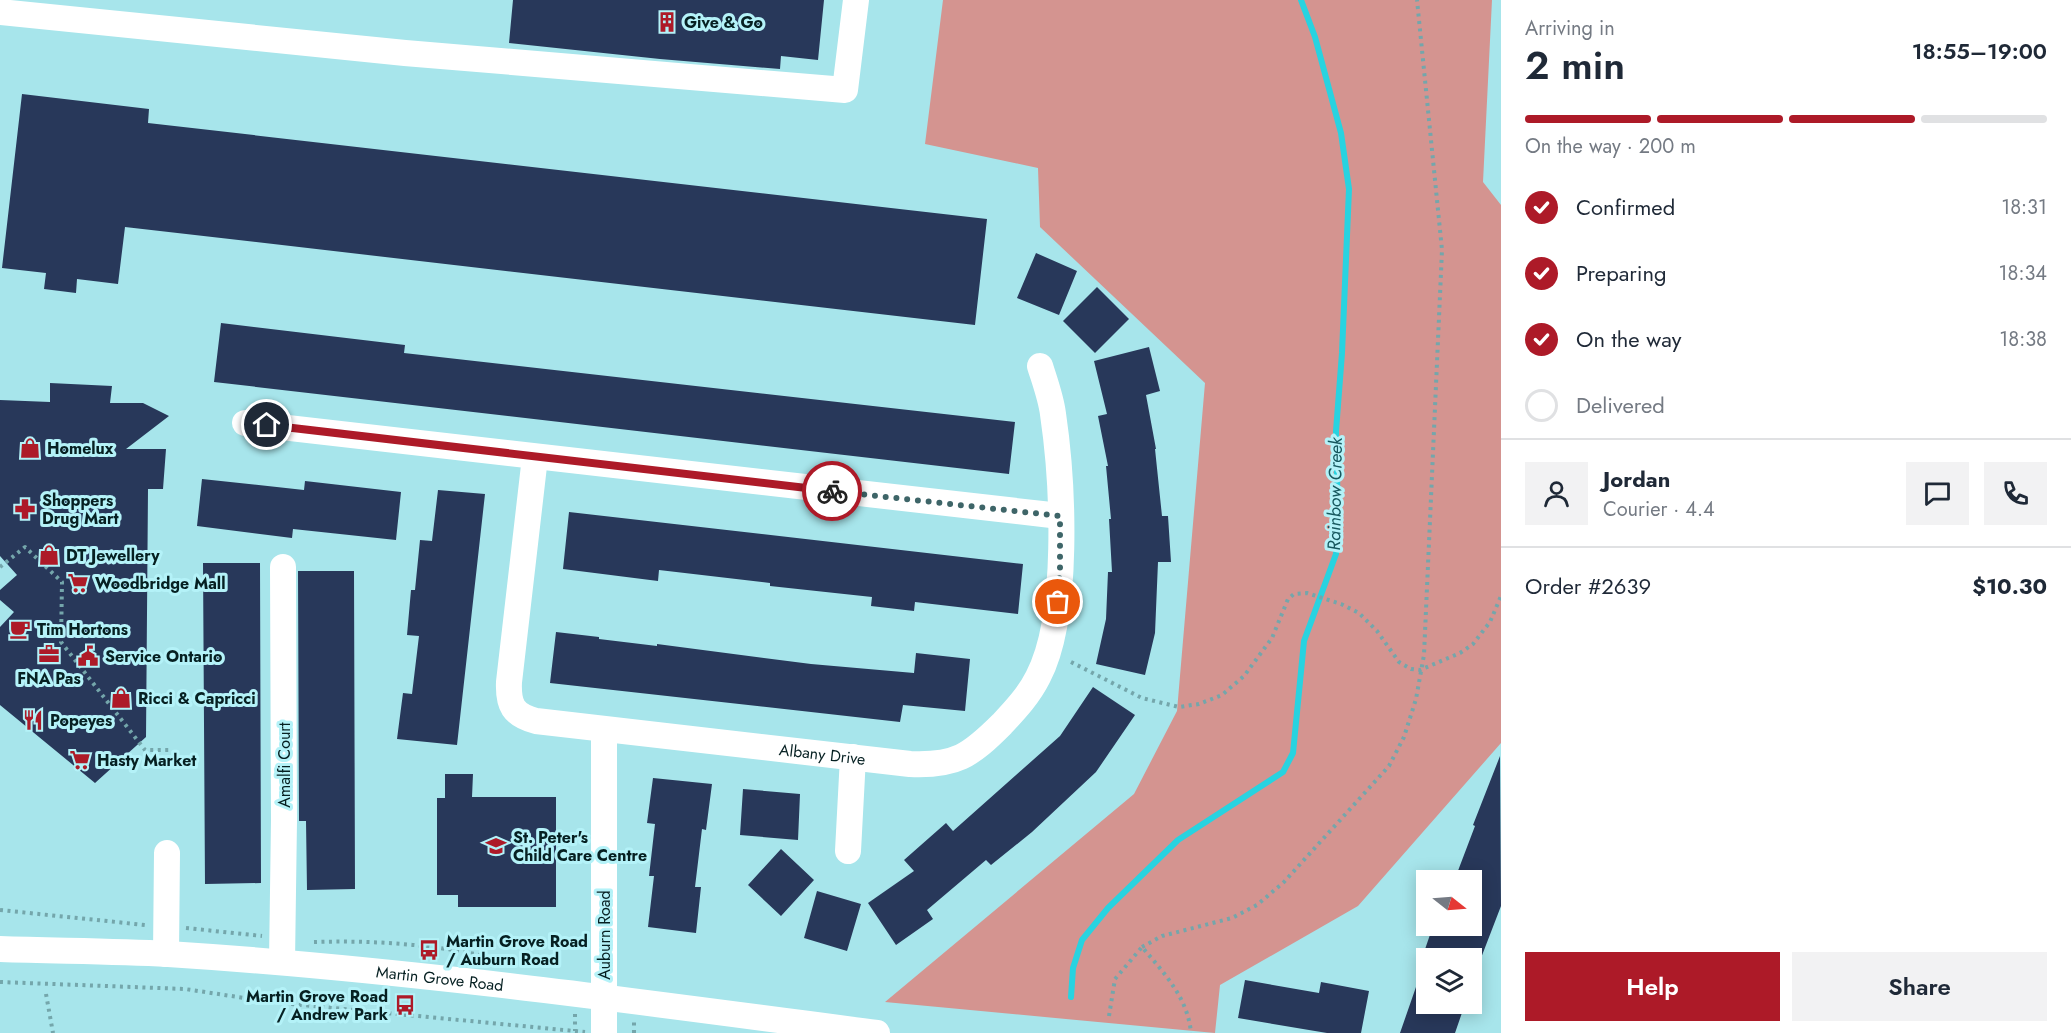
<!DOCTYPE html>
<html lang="en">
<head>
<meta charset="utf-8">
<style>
	:root { --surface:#fff; --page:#f2f2f3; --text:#1f2937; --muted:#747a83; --line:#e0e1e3; --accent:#ad1a28 }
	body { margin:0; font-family:Jost,sans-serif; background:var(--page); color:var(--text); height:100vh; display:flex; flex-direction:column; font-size:22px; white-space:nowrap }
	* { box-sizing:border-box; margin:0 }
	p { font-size:20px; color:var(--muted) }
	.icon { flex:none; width:33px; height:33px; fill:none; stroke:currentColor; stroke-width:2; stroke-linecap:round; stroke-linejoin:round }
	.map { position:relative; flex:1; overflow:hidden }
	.details { display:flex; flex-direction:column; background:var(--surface); width:570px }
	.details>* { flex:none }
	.needle { width:39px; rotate:107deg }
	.controls { position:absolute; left:1416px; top:870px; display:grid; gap:12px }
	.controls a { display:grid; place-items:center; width:66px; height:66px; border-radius:0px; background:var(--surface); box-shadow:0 3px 15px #0003; font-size:30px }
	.pin { position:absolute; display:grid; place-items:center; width:51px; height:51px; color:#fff; margin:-26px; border:3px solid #fff; border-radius:50%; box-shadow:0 2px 6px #0007 }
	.courier { position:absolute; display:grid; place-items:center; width:60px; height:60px; margin:-30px; border:4px solid #ad1a28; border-radius:50%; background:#fff; color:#222; box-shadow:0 2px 8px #0007 }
	.summary em { font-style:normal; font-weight:600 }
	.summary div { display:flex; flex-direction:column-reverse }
	.summary { display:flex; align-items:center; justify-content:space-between; height:102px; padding:0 24px }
	h1 { font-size:39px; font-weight:600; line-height:45px }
	.bar { display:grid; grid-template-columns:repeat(4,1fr); gap:9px 6px; align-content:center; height:72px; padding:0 24px }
	.bar i { height:8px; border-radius:4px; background:var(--line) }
	.bar .on { background:var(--accent) }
	.bar p { grid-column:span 4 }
	.line { display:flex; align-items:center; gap:15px; padding:0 24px; border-top:2px solid var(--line) }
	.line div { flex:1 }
	.round { display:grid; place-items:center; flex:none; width:63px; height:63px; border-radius:0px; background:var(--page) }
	ol { padding:0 24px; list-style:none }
	li { display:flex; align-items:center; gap:18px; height:66px }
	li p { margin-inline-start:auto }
	li .icon { padding:6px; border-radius:50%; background:var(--accent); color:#fff; stroke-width:4 }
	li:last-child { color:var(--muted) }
	li i { width:33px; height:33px; border:3px solid var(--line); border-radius:50% }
	.cta { display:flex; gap:12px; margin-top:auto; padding:12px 24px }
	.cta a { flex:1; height:69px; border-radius:0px; background:var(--accent); color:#fff; font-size:24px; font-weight:600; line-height:69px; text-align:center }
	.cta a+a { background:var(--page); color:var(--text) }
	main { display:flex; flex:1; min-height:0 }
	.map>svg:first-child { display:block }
	.green { fill:#d49490 }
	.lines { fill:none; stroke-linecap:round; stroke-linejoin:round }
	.stream { stroke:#28d3e0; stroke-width:6 }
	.building { fill:#28385a }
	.path { stroke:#74a6ab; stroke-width:4; stroke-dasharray:3 4.5; stroke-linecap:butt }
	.minor { stroke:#fff; stroke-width:26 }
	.done { stroke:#3e6568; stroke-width:6; stroke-dasharray:0 10.8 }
	.route { stroke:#ad1a28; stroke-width:8 }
	.labels { text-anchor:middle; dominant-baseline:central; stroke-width:6; stroke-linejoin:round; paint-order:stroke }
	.poi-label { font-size:16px; font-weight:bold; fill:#062022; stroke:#b4f2f8; text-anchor:start }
	.street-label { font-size:16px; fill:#062022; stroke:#b4f2f8 }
	.water-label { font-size:18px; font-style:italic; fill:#17585e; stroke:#b4f2f8 }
</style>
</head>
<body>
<main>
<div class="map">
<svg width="1501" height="1033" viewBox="0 0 1501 1033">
	<rect width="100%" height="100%" fill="#a7e5eb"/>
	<!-- green -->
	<path class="green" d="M943,0H1492L1483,182L1501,205V743L1358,906L1220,985L1215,1033L885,1002L1134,794L1177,711L1205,383L1040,227L1038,168L925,144Z"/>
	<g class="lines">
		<!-- stream -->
		<path class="stream" d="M1071,997L1073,968L1082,940L1108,908L1178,840L1283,772L1293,753L1304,641L1336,554L1338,520L1336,431L1342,353L1349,189L1341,133L1315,37L1301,0"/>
	</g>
	<!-- building -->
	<path class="building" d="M513,0H824L818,60L781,56L780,69L660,59L509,43Z
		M22,94L149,109L148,123L987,219L975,325L125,227L118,284L77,279L76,293L44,289L46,273L2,268Z
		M1036,253L1077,271L1059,315L1017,298Z
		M1097,287L1129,319L1095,353L1063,321Z
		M221,323L405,345L404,353L1015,422L1009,474L214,382Z
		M1149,347L1160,391L1146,395L1156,449H1155L1162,516H1168L1171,562H1158L1155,633L1145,675L1096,664L1106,619L1108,572H1112L1109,519H1111L1106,466H1108L1098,416L1107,414L1094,361Z
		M50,383L112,386L110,403H143L169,416L126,449H166L163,489H148L146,737L95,783L0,705V627L14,612L0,600V590L17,575L0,556V400L50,402Z
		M202,479L304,490L305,481L401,492L396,540L293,529L292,538L197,526Z
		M438,490L485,494L457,745L397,739L403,693L412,694L419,636L407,635L411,590H415L420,540L432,541Z
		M569,512L1023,564L1018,614L915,602L914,611L871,606L872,597L770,586V583L659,570L658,581L563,569Z
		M203,563H260L261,883L205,884Z
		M298,571H354L355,889L307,890L306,821H299Z
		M556,632L599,637V639L657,646V644L811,664L914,673L916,653L970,659L965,711L903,705L900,722L550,683Z
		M1093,687L1135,715L1096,772L1032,832L991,865L986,860L927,910L933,919L896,945L868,903L914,871L904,860L946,823L953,831L1060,736Z
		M1500,756L1501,906L1481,958H1422L1433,926H1472V880L1456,876L1475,826L1473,825Z
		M445,774H473L472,797H556V907H458V895H437V798H445Z
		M653,778L712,784L706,830L702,829L695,887H701L696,933L648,927L654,876H649L655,824L647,823Z
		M743,789L800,794L798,840L740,835Z
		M781,849L814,880L781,916L748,885Z
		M817,891L861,904L847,951L804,938Z
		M1424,964H1426V1004H1465L1455,1033H1400Z
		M1245,980L1319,993L1321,982L1369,991L1361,1033H1327L1238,1018Z"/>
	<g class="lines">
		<!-- path -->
		<path class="path" d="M0,567L25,547L62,582L61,642L145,750H170
			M1071,662L1142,698L1179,707L1199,704L1222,695L1244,676L1272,638L1288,599L1294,594L1307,593L1341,604L1359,613L1377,631L1399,662L1411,669L1420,670L1460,653L1473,644L1490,622L1501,596
			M0,910L145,925
			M186,928L262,936
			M314,942C379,940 446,945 509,962
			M1142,947L1162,936L1232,918L1257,905L1284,882L1389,766L1404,737L1416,699L1424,655L1442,250L1417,0
			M0,982L185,989L271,1002L585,1032
			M46,994L53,1033
			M575,1014V1031
			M1109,1016L1115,979L1142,947C1164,973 1188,998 1191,1033
			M634,1033V1022"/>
		<!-- minor -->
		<g class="minor">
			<path d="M0,12L405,53L845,90L856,0"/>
			<path d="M245,423L1060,516"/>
			<path id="s1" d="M535,457L509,682C508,705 513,715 536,721L910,764C956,766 970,756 1002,724C1016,709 1029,695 1038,677C1070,616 1063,482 1053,414C1051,398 1045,382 1040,366"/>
			<path d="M848,851L853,757"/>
			<path id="s2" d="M0,949C56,951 112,951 168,954C405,969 641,1002 877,1033"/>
			<path d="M166,954L167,853"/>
			<path d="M282,962L284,820L283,567"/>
			<path d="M604,1033V730"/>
		</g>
	</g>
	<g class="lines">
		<!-- done -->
		<path class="done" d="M832,491L1060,516V568L1058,602"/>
		<!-- route -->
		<path class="route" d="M267,425L832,491"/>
	</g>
	<!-- icons -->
	<defs>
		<g id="building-bare" transform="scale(1.62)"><path d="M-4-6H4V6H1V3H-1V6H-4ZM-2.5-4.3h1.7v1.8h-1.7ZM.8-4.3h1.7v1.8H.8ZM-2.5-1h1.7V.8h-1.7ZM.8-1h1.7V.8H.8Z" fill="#ad1a28" stroke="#b4f2f8" stroke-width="2.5" paint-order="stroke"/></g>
		<g id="shop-bare" transform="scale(1.62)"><path d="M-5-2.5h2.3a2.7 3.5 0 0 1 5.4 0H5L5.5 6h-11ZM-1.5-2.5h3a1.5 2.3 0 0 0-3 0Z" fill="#ad1a28" stroke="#b4f2f8" stroke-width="2.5" paint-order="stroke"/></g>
		<g id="pharmacy-bare" transform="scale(1.62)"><path d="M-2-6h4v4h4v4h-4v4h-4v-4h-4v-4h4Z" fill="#ad1a28" stroke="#b4f2f8" stroke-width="2.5" paint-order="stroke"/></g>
		<g id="supermarket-bare" transform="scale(1.62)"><path d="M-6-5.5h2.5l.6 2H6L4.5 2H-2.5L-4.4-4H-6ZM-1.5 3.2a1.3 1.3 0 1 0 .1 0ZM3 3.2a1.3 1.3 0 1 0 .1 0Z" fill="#ad1a28" stroke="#b4f2f8" stroke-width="2.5" paint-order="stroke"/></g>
		<g id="cafe-bare" transform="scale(1.62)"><path d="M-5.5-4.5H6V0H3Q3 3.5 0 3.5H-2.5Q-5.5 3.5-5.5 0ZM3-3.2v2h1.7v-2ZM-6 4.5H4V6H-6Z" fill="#ad1a28" stroke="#b4f2f8" stroke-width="2.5" paint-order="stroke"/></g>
		<g id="office-bare" transform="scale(1.62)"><path d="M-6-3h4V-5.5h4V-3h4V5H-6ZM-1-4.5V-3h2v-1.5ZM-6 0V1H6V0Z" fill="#ad1a28" stroke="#b4f2f8" stroke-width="2.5" paint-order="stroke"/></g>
		<g id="civic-bare" transform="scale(1.62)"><path d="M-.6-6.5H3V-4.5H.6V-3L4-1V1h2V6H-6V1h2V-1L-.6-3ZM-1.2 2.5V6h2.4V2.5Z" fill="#ad1a28" stroke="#b4f2f8" stroke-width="2.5" paint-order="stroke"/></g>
		<g id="restaurant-bare" transform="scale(1.62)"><path d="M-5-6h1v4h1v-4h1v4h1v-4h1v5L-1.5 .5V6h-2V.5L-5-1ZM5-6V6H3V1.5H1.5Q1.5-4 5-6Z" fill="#ad1a28" stroke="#b4f2f8" stroke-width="2.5" paint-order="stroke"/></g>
		<g id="school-bare" transform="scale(1.62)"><path d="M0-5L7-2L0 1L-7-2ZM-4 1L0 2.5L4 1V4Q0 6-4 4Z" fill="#ad1a28" stroke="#b4f2f8" stroke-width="2.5" paint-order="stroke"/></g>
		<g id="bus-bare" transform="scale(1.62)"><path d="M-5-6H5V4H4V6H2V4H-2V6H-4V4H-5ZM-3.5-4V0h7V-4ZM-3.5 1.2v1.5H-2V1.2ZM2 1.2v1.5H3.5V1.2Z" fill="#ad1a28" stroke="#b4f2f8" stroke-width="2.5" paint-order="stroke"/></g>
	</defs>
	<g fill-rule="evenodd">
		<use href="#building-bare" x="667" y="22"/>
		<use href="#shop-bare" x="30" y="448"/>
		<use href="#pharmacy-bare" x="25" y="509"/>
		<use href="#shop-bare" x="49" y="555"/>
		<use href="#supermarket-bare" x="78" y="583"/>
		<use href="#cafe-bare" x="20" y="629"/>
		<use href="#office-bare" x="49" y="654"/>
		<use href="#civic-bare" x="88" y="656"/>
		<use href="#shop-bare" x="121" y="698"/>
		<use href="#restaurant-bare" x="33" y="720"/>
		<use href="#supermarket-bare" x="80" y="760"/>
		<use href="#school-bare" x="496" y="846"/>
		<use href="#bus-bare" x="429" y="950"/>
		<use href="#bus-bare" x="405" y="1005"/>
	</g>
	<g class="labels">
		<!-- poi labels -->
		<g class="poi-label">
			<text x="684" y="22">Give &amp; Go</text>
			<text x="47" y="448">Homelux</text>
			<text x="42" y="500">Shoppers<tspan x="42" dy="18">Drug Mart</tspan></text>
			<text x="66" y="555">DT Jewellery</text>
			<text x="95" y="583">Woodbridge Mall</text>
			<text x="37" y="629">Tim Hortons</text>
			<text x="105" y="656">Service Ontario</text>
			<text x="49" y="678" text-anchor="middle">FNA Pas</text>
			<text x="138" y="698">Ricci &amp; Capricci</text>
			<text x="50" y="720">Popeyes</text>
			<text x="97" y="760">Hasty Market</text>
			<text x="513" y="837">St. Peter's<tspan x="513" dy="18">Child Care Centre</tspan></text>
			<text x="446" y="941">Martin Grove Road<tspan x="446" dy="18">/ Auburn Road</tspan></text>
			<text x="388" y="996" text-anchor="end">Martin Grove Road<tspan x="388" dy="18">/ Andrew Park</tspan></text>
		</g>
		<!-- street labels -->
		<g class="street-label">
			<text stroke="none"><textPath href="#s1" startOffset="568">Albany Drive</textPath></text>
			<text transform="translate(284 765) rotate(-90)">Amalfi Court</text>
			<text transform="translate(604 935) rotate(-90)">Auburn Road</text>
			<text stroke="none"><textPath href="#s2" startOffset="441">Martin Grove Road</textPath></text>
		</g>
		<!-- water labels -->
		<g class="water-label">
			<text transform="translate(1335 494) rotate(-89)">Rainbow Creek</text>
		</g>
	</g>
</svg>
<div class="controls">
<a><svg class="needle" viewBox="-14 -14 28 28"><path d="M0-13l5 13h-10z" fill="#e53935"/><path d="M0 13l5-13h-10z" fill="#747a83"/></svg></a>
<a><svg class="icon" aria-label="layers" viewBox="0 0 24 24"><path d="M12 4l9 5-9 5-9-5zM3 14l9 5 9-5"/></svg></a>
</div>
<div class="pin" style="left:1058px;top:602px;background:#ea580c"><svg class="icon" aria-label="bag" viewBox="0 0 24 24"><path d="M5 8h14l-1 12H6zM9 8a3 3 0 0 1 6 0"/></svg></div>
<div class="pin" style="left:267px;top:425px;background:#1f2937"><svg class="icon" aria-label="home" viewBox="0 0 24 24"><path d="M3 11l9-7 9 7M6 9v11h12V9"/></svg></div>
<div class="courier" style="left:832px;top:491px"><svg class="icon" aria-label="bike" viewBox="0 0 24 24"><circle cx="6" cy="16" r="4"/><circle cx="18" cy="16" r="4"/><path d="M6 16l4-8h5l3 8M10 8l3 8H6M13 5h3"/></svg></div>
</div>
<section class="details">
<div class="summary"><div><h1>2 min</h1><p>Arriving in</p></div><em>18:55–19:00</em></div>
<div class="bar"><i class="on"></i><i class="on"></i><i class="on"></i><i></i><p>On the way · 200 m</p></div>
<ol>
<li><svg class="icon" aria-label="check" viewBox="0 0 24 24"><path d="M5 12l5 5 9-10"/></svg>Confirmed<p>18:31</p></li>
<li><svg class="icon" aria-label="check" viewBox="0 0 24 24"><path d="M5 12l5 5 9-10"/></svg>Preparing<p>18:34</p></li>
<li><svg class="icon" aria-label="check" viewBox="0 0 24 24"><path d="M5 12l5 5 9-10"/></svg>On the way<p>18:38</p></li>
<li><i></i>Delivered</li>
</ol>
<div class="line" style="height:108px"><a class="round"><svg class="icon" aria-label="person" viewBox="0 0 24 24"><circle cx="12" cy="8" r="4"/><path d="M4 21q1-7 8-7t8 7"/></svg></a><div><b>Jordan</b><p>Courier · 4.4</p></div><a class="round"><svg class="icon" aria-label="chat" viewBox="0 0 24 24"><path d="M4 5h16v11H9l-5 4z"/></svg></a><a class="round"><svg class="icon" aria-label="phone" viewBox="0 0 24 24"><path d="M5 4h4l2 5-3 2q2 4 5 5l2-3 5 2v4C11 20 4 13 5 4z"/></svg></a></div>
<div class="line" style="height:78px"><div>Order #2639</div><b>$10.30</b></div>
<div class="cta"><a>Help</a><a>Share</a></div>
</section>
</main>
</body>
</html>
